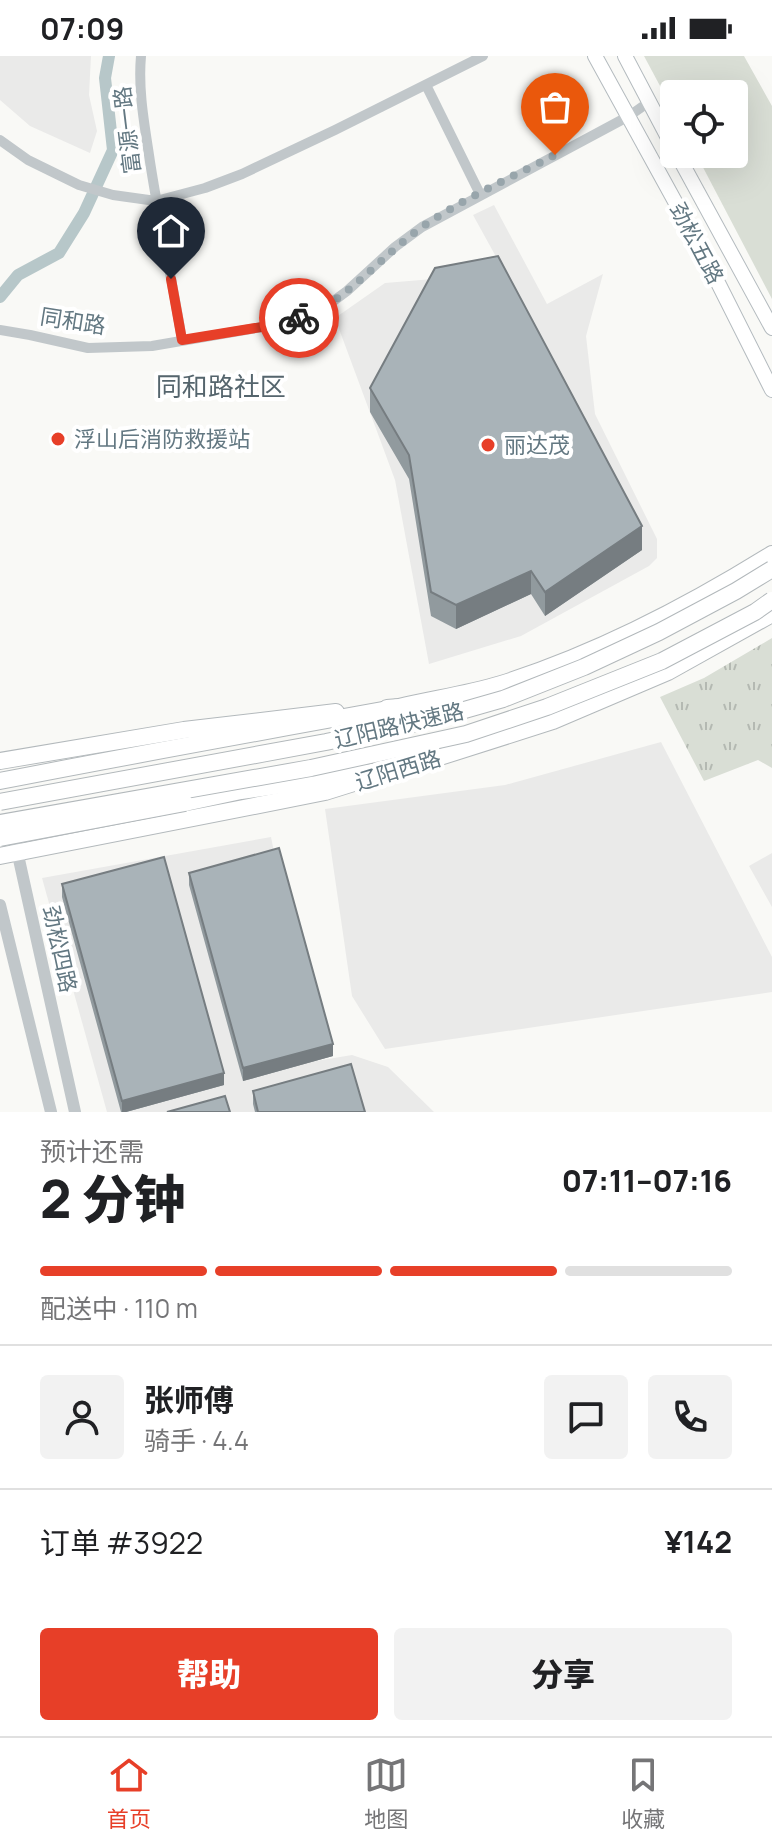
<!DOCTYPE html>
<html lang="zh">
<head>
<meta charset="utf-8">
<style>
	:root { --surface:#fff; --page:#f2f2f2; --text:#202124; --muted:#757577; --line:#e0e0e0; --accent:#e73f28 }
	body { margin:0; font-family:Manrope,"Noto Sans SC",sans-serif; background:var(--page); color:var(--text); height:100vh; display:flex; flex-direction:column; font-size:30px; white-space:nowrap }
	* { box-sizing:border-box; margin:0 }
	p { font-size:26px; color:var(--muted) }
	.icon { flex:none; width:44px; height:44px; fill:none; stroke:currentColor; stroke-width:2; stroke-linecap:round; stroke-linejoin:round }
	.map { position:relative; height:1056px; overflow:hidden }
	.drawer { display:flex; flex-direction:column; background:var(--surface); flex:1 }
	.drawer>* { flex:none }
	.tools { position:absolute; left:660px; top:24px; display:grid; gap:16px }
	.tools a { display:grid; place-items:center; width:88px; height:88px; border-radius:8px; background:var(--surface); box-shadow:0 8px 32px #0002; font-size:40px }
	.pin { position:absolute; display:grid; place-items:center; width:68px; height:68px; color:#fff; margin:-82px -34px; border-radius:50% 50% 50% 0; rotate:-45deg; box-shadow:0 0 8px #0007 }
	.pin .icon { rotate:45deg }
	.courier { position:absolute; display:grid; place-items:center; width:80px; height:80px; margin:-40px; border:6px solid #e73f28; border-radius:50%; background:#fff; color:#222; box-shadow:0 2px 10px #0007 }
	.overview em { font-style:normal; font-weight:800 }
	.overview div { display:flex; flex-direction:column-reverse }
	.overview { display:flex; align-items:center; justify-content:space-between; height:136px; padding:0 40px }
	h1 { font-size:52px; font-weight:800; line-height:60px }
	.bar { display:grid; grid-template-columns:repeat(4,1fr); gap:12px 8px; align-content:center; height:96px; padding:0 40px }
	.bar i { height:10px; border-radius:6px; background:var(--line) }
	.bar .on { background:var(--accent) }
	.bar p { grid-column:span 4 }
	.line { display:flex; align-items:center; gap:20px; padding:0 40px; border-top:2px solid var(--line) }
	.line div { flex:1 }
	.round { display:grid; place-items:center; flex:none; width:84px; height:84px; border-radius:8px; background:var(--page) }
	.button { display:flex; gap:16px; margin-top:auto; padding:16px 40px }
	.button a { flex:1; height:92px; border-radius:8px; background:var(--accent); color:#fff; font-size:32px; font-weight:800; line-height:92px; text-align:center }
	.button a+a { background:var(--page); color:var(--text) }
	.status { display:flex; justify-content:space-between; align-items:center; height:56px; padding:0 40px; background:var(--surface); direction:ltr }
	.status svg { height:22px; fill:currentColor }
	.menu { display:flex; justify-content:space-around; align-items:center; height:112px; border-top:2px solid var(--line); background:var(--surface); font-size:22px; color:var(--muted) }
	.menu a { display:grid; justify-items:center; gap:4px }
	.menu .on { color:var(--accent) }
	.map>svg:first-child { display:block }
	.built { fill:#eaeae9 }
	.grass { fill:#d9ded5 }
	.park { fill:url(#park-tufts) }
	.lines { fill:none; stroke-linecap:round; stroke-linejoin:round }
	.canal { stroke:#b7c7c9; stroke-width:12 }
	.secondary-casing { stroke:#b4bbbf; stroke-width:16 }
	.primary-casing { stroke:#b3b9bc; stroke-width:18 }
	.trunk-casing { stroke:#b2b8bb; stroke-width:18 }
	.minor { stroke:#c1c7ca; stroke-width:10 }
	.tertiary { stroke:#c1c7ca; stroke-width:12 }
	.secondary { stroke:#fff; stroke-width:14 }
	.primary { stroke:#fff; stroke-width:16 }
	.trunk { stroke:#fff; stroke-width:16 }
	.trunk-bridge-casing { stroke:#b2b8bb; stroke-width:18; stroke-linecap:butt }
	.trunk-bridge { stroke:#fff; stroke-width:16 }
	.wall { fill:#919a9e }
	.shaded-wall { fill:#767d81 }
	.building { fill:#a9b3b8; stroke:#767d81; stroke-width:2 }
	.done { stroke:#98a5ab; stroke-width:8; stroke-dasharray:0 14.4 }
	.route { stroke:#e73f28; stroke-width:10 }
	.poi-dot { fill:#e73f28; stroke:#fff; stroke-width:3 }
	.labels { text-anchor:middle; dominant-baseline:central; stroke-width:8; stroke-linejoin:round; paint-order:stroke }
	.street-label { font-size:22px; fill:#637882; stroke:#fff }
	.poi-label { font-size:22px; fill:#637882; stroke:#fff; text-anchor:start }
	.quarter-label { font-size:26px; fill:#55656d; stroke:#fff }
</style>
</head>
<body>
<div class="status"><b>07:09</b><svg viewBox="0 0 49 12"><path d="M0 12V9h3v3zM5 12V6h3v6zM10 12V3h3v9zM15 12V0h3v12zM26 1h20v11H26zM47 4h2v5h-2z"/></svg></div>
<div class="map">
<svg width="772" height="1056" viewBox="0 0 772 1056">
	<defs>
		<pattern id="park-tufts" width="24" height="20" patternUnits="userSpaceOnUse" patternTransform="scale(2)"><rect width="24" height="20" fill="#d9ded5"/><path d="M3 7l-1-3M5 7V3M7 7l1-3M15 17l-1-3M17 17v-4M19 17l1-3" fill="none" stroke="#b4b9b2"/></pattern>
	</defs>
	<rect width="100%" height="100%" fill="#f9f9f6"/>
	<!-- built -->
	<path class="built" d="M0,0H91L89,39L97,75L90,97L30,70L0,44Z
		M494,149L547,248L603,218L586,280L595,358L657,483V502L649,510L521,580L429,608L395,424L335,262L385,227L505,217L473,159Z
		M661,686L772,901V936L385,993L352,940L325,753L505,729Z
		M271,781L316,1005L352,999L388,1011L434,1056H107L42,822Z
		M772,797V851L749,810Z"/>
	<!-- grass -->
	<path class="grass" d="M644,0H744L772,50V243L696,98H734V38H674V56Z"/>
	<!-- park -->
	<path class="park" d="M772,582V712L758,704L704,725L660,641L704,622Z"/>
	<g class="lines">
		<!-- canal -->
		<path class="canal" d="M0,241L18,219L59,197L84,157L113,94L105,22L109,0"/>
		<!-- secondary casing -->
		<g class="secondary-casing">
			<path id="secondary" d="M595,0L700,191L772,334
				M625,0L674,93
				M677,98L772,272"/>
		</g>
		<!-- primary casing -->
		<g class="primary-casing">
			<path id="primary" d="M387,652L399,651C433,643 468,638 501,628C593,599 690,549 772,498
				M0,705L184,674L336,656
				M399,714L553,665L668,616L772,558
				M0,800L325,736L376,720"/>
		</g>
		<!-- trunk casing -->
		<g class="trunk-casing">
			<path id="trunk" d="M0,725C133,699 266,675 399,651
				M185,747L241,735L412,710"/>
		</g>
		<!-- minor -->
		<path class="minor" d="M141,0C138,33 144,66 149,99C158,161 172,222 182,284
			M426,29L480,138
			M0,84L28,104L79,129L113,139L156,145L205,132L242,118L335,74L483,0
			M0,274L30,279L88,292L152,290L286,267L320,255L347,235L395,191L422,171L629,60L649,46"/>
		<!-- tertiary -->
		<path class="tertiary" d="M16,790L75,1056
			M0,849L51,1056"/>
		<!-- secondary -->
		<use href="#secondary" class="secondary"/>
		<!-- primary -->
		<use href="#primary" class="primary"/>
		<!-- trunk -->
		<use href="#trunk" class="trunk"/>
		<!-- trunk-bridge casing -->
		<g class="trunk-bridge-casing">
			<path id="trunk-bridge" d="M0,746L326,686L426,665L503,643L584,611L659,576L736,535L772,513
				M0,767L311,712L466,678L547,651L662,605L755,556L772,544
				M0,782L185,747"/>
		</g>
		<!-- trunk-bridge -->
		<use href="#trunk-bridge" class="trunk-bridge"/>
	</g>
	<!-- wall -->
	<path class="wall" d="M370,332L642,494L545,560L531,538L456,573L431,560L409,423L370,356Z
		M189,817L333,1000L243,1025L189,829Z
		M62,828L224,1029L126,1056H121L62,841Z
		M253,1035L365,1056H255L253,1048Z"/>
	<!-- shaded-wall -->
	<path class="shaded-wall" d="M642,470V494L545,560V536Z
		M531,515V538L456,573V549Z
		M333,988V1000L243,1025V1012Z
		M224,1017V1029L126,1056H122V1045Z"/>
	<!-- building -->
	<path class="building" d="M498,200L642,470L545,536L531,515L456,549L431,536L409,399L370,332L435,212Z
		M279,792L333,988L243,1012L189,817Z
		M164,801L224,1017L122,1045L62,828Z
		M351,1008L365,1056H258L253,1035Z
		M225,1040L230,1056H167Z"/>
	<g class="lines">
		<!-- done -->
		<path class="done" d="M299,262C347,246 378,203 418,174C458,145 510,122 555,99"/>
		<!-- route -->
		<path class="route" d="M171,223L182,284L286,267L299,262"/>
	</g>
	<!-- markers -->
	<g class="poi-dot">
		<circle cx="58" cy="383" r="8"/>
		<circle cx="488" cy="389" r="8"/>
	</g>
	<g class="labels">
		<!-- street labels -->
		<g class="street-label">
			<text transform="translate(127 74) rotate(-97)">富源一路</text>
			<text transform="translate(697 187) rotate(62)">劲松五路</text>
			<text transform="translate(73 265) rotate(9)">同和路</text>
			<text transform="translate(399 669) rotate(-13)">辽阳路快速路</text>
			<text transform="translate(398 714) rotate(-17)">辽阳西路</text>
			<text transform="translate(60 893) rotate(78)">劲松四路</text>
		</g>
		<!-- poi labels -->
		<g class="poi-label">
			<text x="74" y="383">浮山后消防救援站</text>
			<text x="504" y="389">丽达茂</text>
		</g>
		<!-- quarter labels -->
		<g class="quarter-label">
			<text x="221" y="330">同和路社区</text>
		</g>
	</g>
</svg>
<div class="tools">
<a><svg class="icon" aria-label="locate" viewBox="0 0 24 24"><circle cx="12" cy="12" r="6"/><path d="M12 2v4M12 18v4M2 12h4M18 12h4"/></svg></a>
</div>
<div class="pin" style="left:555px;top:99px;background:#ea580c"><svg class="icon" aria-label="bag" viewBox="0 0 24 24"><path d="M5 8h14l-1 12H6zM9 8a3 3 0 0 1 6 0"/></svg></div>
<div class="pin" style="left:171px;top:223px;background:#1f2937"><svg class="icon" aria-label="home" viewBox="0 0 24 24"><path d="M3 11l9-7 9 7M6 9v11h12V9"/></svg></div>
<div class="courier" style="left:299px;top:262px"><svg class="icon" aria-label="bike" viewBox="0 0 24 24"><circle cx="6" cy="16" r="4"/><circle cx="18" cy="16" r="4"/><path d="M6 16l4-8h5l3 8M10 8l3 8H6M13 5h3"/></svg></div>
</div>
<section class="drawer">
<div class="overview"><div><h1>2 分钟</h1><p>预计还需</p></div><em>07:11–07:16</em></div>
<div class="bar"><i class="on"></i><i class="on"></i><i class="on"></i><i></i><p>配送中 · 110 m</p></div>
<div class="line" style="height:144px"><a class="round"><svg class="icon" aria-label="person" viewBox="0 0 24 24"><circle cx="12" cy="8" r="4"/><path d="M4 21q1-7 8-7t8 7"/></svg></a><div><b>张师傅</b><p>骑手 · 4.4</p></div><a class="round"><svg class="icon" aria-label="chat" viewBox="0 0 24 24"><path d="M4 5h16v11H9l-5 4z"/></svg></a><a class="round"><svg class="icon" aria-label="phone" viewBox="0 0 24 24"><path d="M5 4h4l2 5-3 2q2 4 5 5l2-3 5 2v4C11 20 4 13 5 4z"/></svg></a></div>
<div class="line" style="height:104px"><div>订单 #3922</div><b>¥142</b></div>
<div class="button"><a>帮助</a><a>分享</a></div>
</section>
<nav class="menu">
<a class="on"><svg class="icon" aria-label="home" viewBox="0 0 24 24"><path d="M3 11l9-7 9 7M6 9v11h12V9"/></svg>首页</a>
<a><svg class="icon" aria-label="map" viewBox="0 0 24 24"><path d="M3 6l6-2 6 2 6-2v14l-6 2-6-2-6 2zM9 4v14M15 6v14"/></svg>地图</a>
<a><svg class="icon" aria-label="saved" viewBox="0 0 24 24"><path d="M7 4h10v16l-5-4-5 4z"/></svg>收藏</a>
</nav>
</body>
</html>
